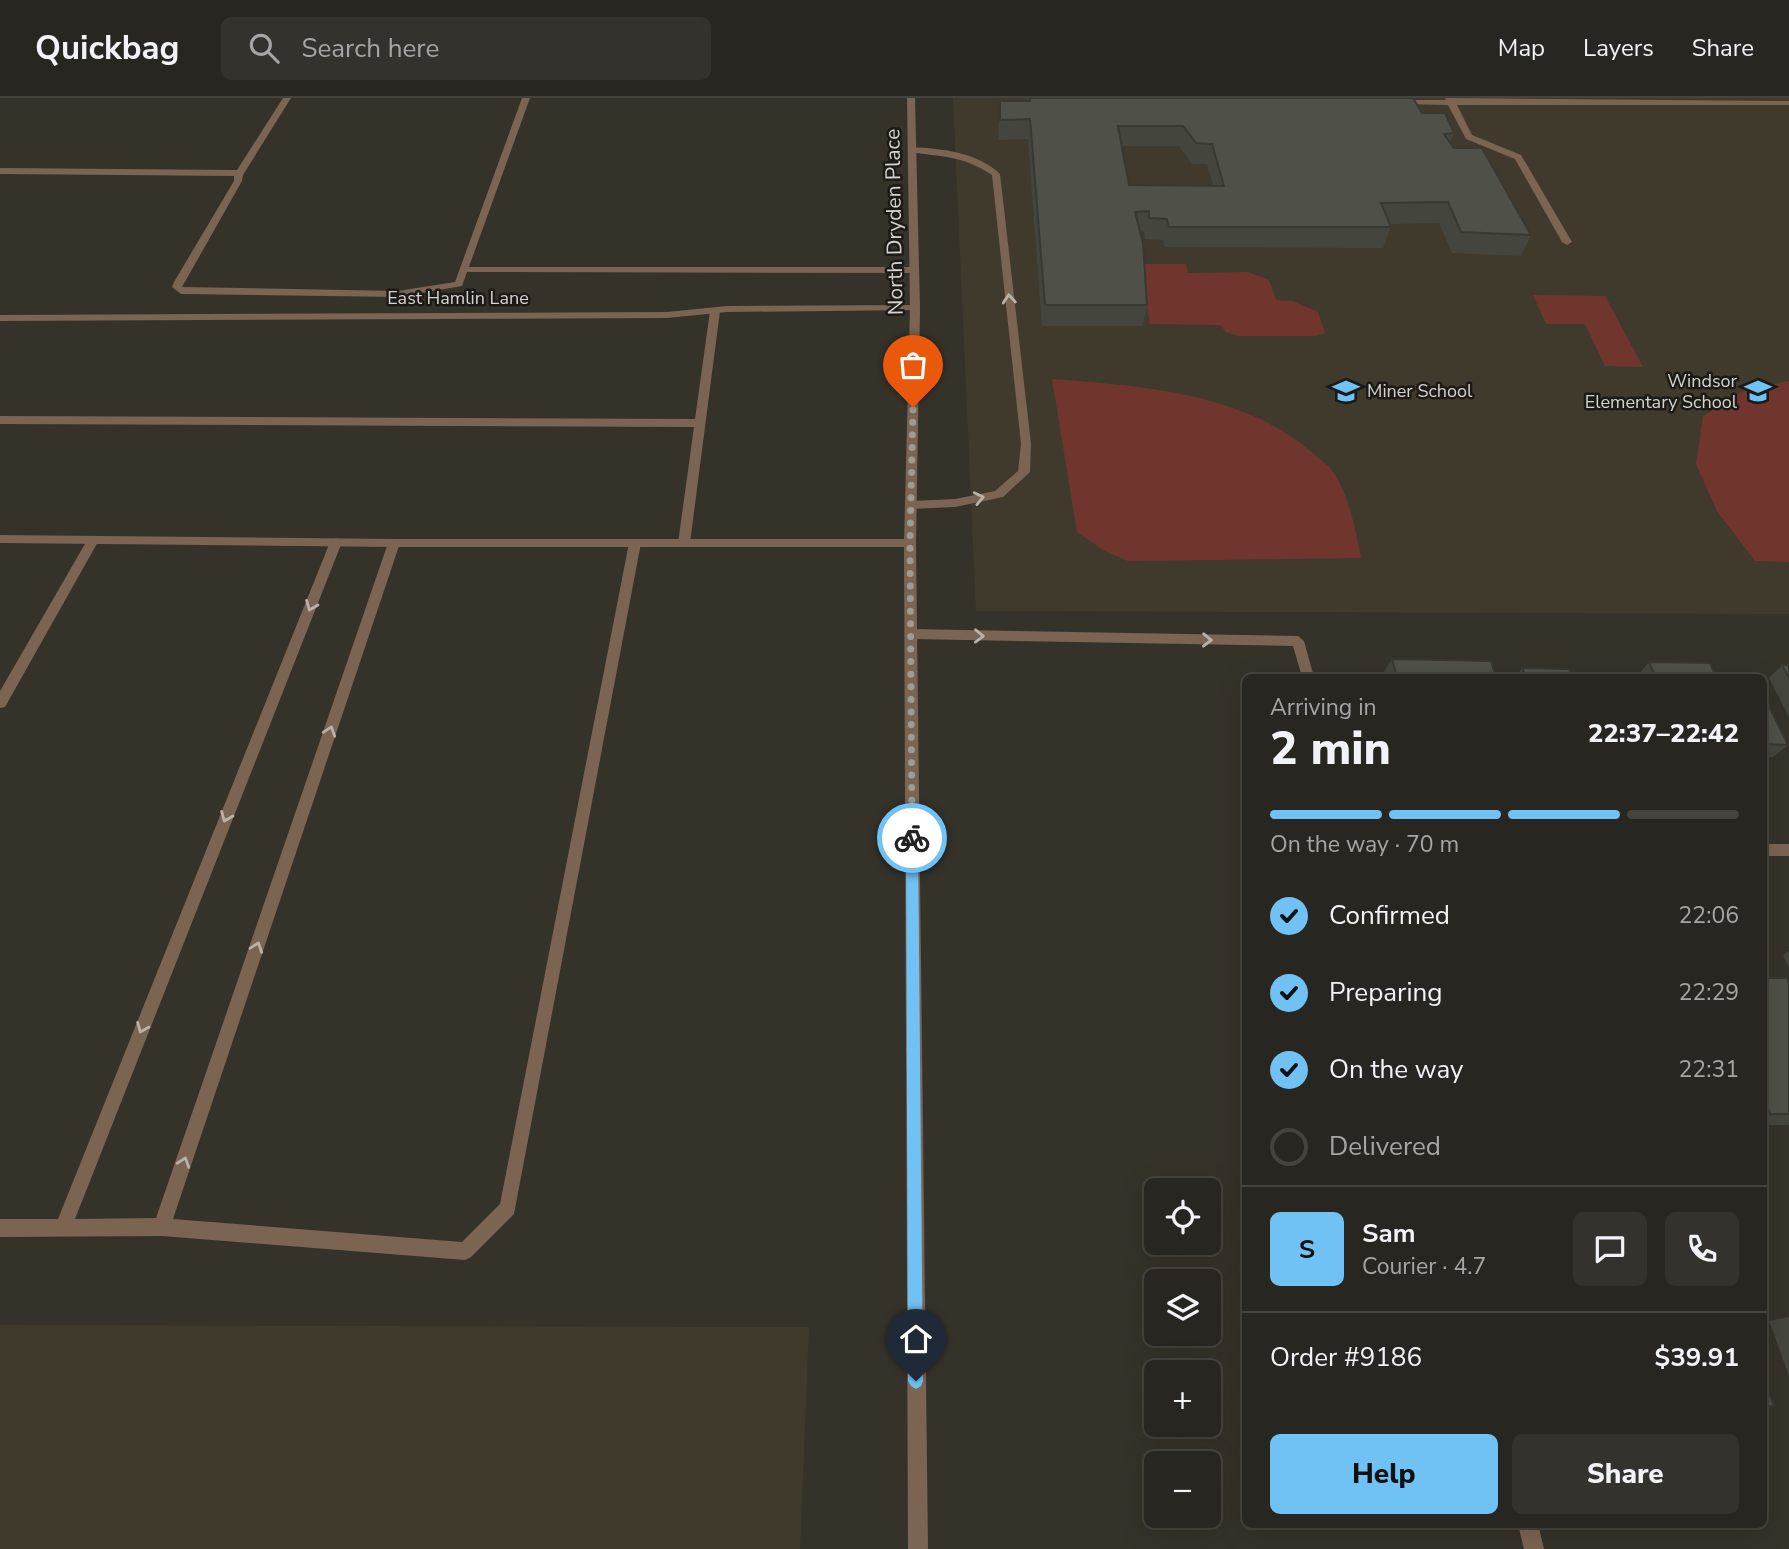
<!DOCTYPE html>
<html lang="en">
<head>
<meta charset="utf-8">
<style>
	:root { --surface:#282620; --page:#34322d; --text:#f1f3f6; --muted:#a5a5a5; --line:#44433e; --accent:#70c2f4 }
	body { margin:0; font-family:"Nunito Sans",sans-serif; background:var(--page); color:var(--text); height:100vh; display:flex; flex-direction:column; font-size:26px; white-space:nowrap }
	* { box-sizing:border-box; margin:0 }
	p { font-size:23px; color:var(--muted) }
	.icon { flex:none; width:38px; height:38px; fill:none; stroke:currentColor; stroke-width:2; stroke-linecap:round; stroke-linejoin:round }
	.map { position:relative; flex:1; overflow:hidden }
	.drawer { position:absolute; left:1242px; top:576px; width:525px; height:854px; display:flex; flex-direction:column; background:var(--surface); border-radius:10px; box-shadow:0 7px 28px #0002,0 0 0 2px var(--line) }
	.drawer>* { flex:none }
	.buttons { position:absolute; left:1144px; top:1080px; display:grid; gap:14px }
	.buttons a { display:grid; place-items:center; width:77px; height:77px; border-radius:10px; background:var(--surface); box-shadow:0 7px 28px #0002,0 0 0 2px var(--line); font-size:35px }
	.pin { position:absolute; display:grid; place-items:center; width:60px; height:60px; color:#fff; margin:-72px -30px; border-radius:50% 50% 50% 0; rotate:-45deg; box-shadow:0 0 7px #0007 }
	.pin .icon { rotate:45deg }
	.courier { position:absolute; display:grid; place-items:center; width:70px; height:70px; margin:-35px; border:5px solid #70c2f4; border-radius:50%; background:#fff; color:#222; box-shadow:0 2px 9px #0007 }
	.head em { font-style:normal; font-weight:800 }
	.head div { display:flex; flex-direction:column-reverse }
	.head { display:flex; align-items:center; justify-content:space-between; height:119px; padding:0 28px }
	h1 { font-size:46px; font-weight:800; line-height:52px }
	.bar { display:grid; grid-template-columns:repeat(4,1fr); gap:10px 7px; align-content:center; height:84px; padding:0 28px }
	.bar i { height:9px; border-radius:5px; background:var(--line) }
	.bar .on { background:var(--accent) }
	.bar p { grid-column:span 4 }
	.line { display:flex; align-items:center; gap:18px; padding:0 28px; border-top:2px solid var(--line) }
	.line div { flex:1 }
	.round { display:grid; place-items:center; flex:none; width:74px; height:74px; border-radius:10px; background:var(--page) }
	ol { padding:0 28px; list-style:none }
	li { display:flex; align-items:center; gap:21px; height:77px }
	li p { margin-inline-start:auto }
	li .icon { padding:7px; border-radius:50%; background:var(--accent); color:#111; stroke-width:4 }
	li:last-child { color:var(--muted) }
	li i { width:38px; height:38px; border:4px solid var(--line); border-radius:50% }
	.cta { display:flex; gap:14px; margin-top:auto; padding:14px 28px }
	.cta a { flex:1; height:80px; border-radius:10px; background:var(--accent); color:#111; font-size:28px; font-weight:800; line-height:80px; text-align:center }
	.cta a+a { background:var(--page); color:var(--text) }
	header { display:flex; align-items:center; gap:42px; box-sizing:border-box; height:98px; padding:0 35px; background:var(--surface); border-bottom:2px solid var(--line) }
	header strong { font-size:33px }
	nav { display:flex; gap:38px; margin-inline-start:auto; font-size:24px }
	.search { width:490px; height:63px; background:var(--page); display:flex; align-items:center; gap:18px; box-sizing:border-box; padding:0 24px; border-radius:10px; color:var(--muted); font-size:26px }
	.map>svg:first-child { display:block }
	.built { fill:#403a2c }
	.green { fill:#70362e }
	.lines { fill:none; stroke-linecap:round; stroke-linejoin:round }
	.service { fill:#7b6452; fill-rule:evenodd }
	.minor { fill:#7b6452; fill-rule:evenodd }
	.tertiary { fill:#7b6452; fill-rule:evenodd }
	.wall { fill:#44463e; fill-rule:evenodd }
	.building { fill:#4f5148; stroke:#373932; stroke-width:2; fill-rule:evenodd }
	.oneway { stroke:#bab2a9 }
	.route { fill:#70c2f4 }
	.done { stroke:#9d9b95; stroke-width:7; stroke-dasharray:0 12.6 }
	.labels { text-anchor:middle; dominant-baseline:central; stroke-width:5; stroke-linejoin:round; paint-order:stroke }
	.far-street-label { font-size:18px; fill:#d5d3ce; stroke:#1b1a16 }
	.far-poi-label { font-size:18px; fill:#d5d3ce; stroke:#1b1a16; text-anchor:end }
	.street-label { font-size:21px; fill:#d5d3ce; stroke:#1b1a16 }
</style>
</head>
<body>
<header>
<strong>Quickbag</strong>
<div class="search"><svg class="icon" aria-label="search" viewBox="0 0 24 24"><circle cx="10" cy="10" r="6"/><path d="M15 15l6 6"/></svg>Search here</div>
<nav><a>Map</a><a>Layers</a><a>Share</a></nav>
</header>
<div class="map">
<svg width="1789" height="1451" viewBox="0 0 1789 1451">
	<rect width="100%" height="100%" fill="#35322a"/>
	<!-- built -->
	<path class="built" d="M953,0H1789V516L976,513Z
		M0,1227L809,1229L800,1451H0Z"/>
	<!-- green -->
	<path class="green" d="M1139,166H1186L1188,175L1248,174L1269,182L1276,202L1293,203L1318,214L1325,235L1316,238H1237L1226,234L1220,227L1150,226Z
		M1533,197L1605,198L1643,269L1605,268L1585,226H1546Z
		M1052,281C1142,288 1243,294 1314,356C1320,362 1329,367 1333,374C1350,399 1355,431 1361,460L1128,463L1103,452L1077,434Z
		M1789,283V464L1755,463L1717,413L1696,366L1703,318L1744,292Z"/>
	<g class="lines">
		<!-- service -->
		<path class="service" d="M1445,0L1789,3V7H1457L1472,37L1521,57L1572,144L1567,147L1562,144L1515,61L1466,41L1448,7L1397,6L1393,4L1397,2H1446Z
			M912,49C943,51 977,54 1000,76L1031,346L1030,374L1003,399L955,409L911,411L905,407L911,403L955,401L995,393L1018,373L1021,346L992,77C962,57 942,59 909,54V50Z
			M462,169H914L919,172L914,175L465,174L460,171Z
			M715,210L720,213L690,445L684,449L678,445L694,329L0,326V318L695,321L710,213Z
			M93,438L99,442L5,609L0,610V593L89,439Z
			M336,440L342,444L75,1121L156,1120L388,445L394,441L400,445L173,1121L462,1144L500,1106L629,445L635,441L641,445L514,1116L471,1159L465,1162L162,1138L0,1139V1121H58L330,444Z"/>
		<!-- minor -->
		<path class="minor" d="M283,0H291L243,77L242,83L182,189L398,193L455,184L522,0H530L462,188L398,199L181,196L172,189L174,184L234,83V78L0,76V70L237,72Z
			M915,207L919,208V212L727,214L667,220L0,223V217L667,214L727,208Z
			M0,437L394,441H910L916,445L910,449H394L0,445Z
			M911,531L1298,538L1304,543L1314,579H1302L1293,548L911,541L905,536Z
			M1764,746H1789V758H1764Z
			M1518,1426H1538L1544,1451H1524Z"/>
		<!-- tertiary -->
		<path class="tertiary" d="M907,0H915L920,210L916,445L928,1451H908L904,445L910,210Z"/>
	</g>
	<!-- wall -->
	<path class="wall" d="M1026,0H1413L1422,15L1454,35L1450,45L1454,50L1531,137L1521,158L1452,155L1439,125L1389,126L1391,129L1383,150L1165,149L1163,142L1145,141L1144,133L1140,134L1147,207L1143,228H1042L1028,41L998,42L1000,3H1026ZM1122,48H1179L1192,66H1207L1213,87H1129Z
		M1392,561L1496,579H1386L1384,573Z
		M1649,564L1716,579H1722H1639L1638,577Z
		M1782,567H1789V619L1769,580Z
		M1522,570L1572,579H1516Z
		M1764,598L1788,647L1773,659H1764Z
		M1789,853V870L1783,857Z
		M1764,880L1789,886V1027H1764Z
		M1789,1219V1278L1769,1223Z"/>
	<!-- building -->
	<path class="building" d="M1030,0H1413L1422,15H1445L1454,35L1444,36L1454,50H1482L1531,137L1461,134L1448,104L1381,105L1391,129H1169L1167,121L1149,120V113L1135,114L1143,145L1147,207H1045L1030,21L1000,22V3H1030ZM1118,28H1183L1196,45L1212,46L1224,88L1129,87Z
		M1392,561L1491,563L1496,579H1397Z
		M1649,564L1710,565L1716,579H1722H1656Z
		M1782,567H1789V580Z
		M1522,570L1569,571L1572,579H1526Z
		M1764,598L1788,647L1764,646Z
		M1764,880H1787L1789,886V1016H1770L1764,1001Z
		M1764,1283L1774,1308H1764Z"/>
	<!-- one-way arrows -->
	<defs><path id="oneway-chevron" d="M-2-3.5L2.5 0L-2 3.5" fill="none" stroke-width="1.6" stroke-linecap="round" stroke-linejoin="round" transform="scale(1.75)"/></defs>
	<g class="oneway">
		<use href="#oneway-chevron" transform="translate(1009 201) rotate(-95)"/>
		<use href="#oneway-chevron" transform="translate(979 400) rotate(-12)"/>
		<use href="#oneway-chevron" transform="translate(311 508) rotate(112)"/>
		<use href="#oneway-chevron" transform="translate(979 538) rotate(1)"/>
		<use href="#oneway-chevron" transform="translate(1207 542) rotate(1)"/>
		<use href="#oneway-chevron" transform="translate(330 633) rotate(-71)"/>
		<use href="#oneway-chevron" transform="translate(226 719) rotate(112)"/>
		<use href="#oneway-chevron" transform="translate(257 849) rotate(-71)"/>
		<use href="#oneway-chevron" transform="translate(142 930) rotate(112)"/>
		<use href="#oneway-chevron" transform="translate(184 1064) rotate(-71)"/>
	</g>
	<!-- route -->
	<path class="route" d="M912,735L918,740L923,1283L921,1288L916,1291L911,1288L908,1283L906,740Z"/>
	<g class="lines">
		<!-- done -->
		<path class="done" d="M912,740L910,445L913,309"/>
	</g>
	<!-- icons -->
	<defs>
		<g id="school-bare" transform="scale(2.1)"><path d="M0-5L7-2L0 1L-7-2ZM-4 1L0 2.5L4 1V4Q0 6-4 4Z" fill="#70c2f4" stroke="#1b1a16" stroke-width="2.5" paint-order="stroke"/></g>
	</defs>
	<g fill-rule="evenodd">
		<use href="#school-bare" x="1346" y="293"/>
		<use href="#school-bare" x="1758" y="293"/>
	</g>
	<g class="labels">
		<!-- far-street labels -->
		<g class="far-street-label">
			<text x="458" y="200">East Hamlin Lane</text>
		</g>
		<!-- far-poi labels -->
		<g class="far-poi-label">
			<text x="1737" y="283">Windsor<tspan x="1737" dy="21">Elementary School</tspan></text>
			<text x="1367" y="293" text-anchor="start">Miner School</text>
		</g>
		<!-- street labels -->
		<g class="street-label">
			<text transform="translate(894 124) rotate(-91)">North Dryden Place</text>
		</g>
	</g>
</svg>
<div class="buttons">
<a><svg class="icon" aria-label="locate" viewBox="0 0 24 24"><circle cx="12" cy="12" r="6"/><path d="M12 2v4M12 18v4M2 12h4M18 12h4"/></svg></a>
<a><svg class="icon" aria-label="layers" viewBox="0 0 24 24"><path d="M12 4l9 5-9 5-9-5zM3 14l9 5 9-5"/></svg></a>
<a>+</a>
<a>−</a>
</div>
<div class="pin" style="left:913px;top:309px;background:#ea580c"><svg class="icon" aria-label="bag" viewBox="0 0 24 24"><path d="M5 8h14l-1 12H6zM9 8a3 3 0 0 1 6 0"/></svg></div>
<div class="pin" style="left:916px;top:1283px;background:#1f2937"><svg class="icon" aria-label="home" viewBox="0 0 24 24"><path d="M3 11l9-7 9 7M6 9v11h12V9"/></svg></div>
<div class="courier" style="left:912px;top:740px"><svg class="icon" aria-label="bike" viewBox="0 0 24 24"><circle cx="6" cy="16" r="4"/><circle cx="18" cy="16" r="4"/><path d="M6 16l4-8h5l3 8M10 8l3 8H6M13 5h3"/></svg></div>
<section class="drawer">
<div class="head"><div><h1>2 min</h1><p>Arriving in</p></div><em>22:37–22:42</em></div>
<div class="bar"><i class="on"></i><i class="on"></i><i class="on"></i><i></i><p>On the way · 70 m</p></div>
<ol>
<li><svg class="icon" aria-label="check" viewBox="0 0 24 24"><path d="M5 12l5 5 9-10"/></svg>Confirmed<p>22:06</p></li>
<li><svg class="icon" aria-label="check" viewBox="0 0 24 24"><path d="M5 12l5 5 9-10"/></svg>Preparing<p>22:29</p></li>
<li><svg class="icon" aria-label="check" viewBox="0 0 24 24"><path d="M5 12l5 5 9-10"/></svg>On the way<p>22:31</p></li>
<li><i></i>Delivered</li>
</ol>
<div class="line" style="height:126px"><b class="round" style="background:var(--accent);color:#111">S</b><div><b>Sam</b><p>Courier · 4.7</p></div><a class="round"><svg class="icon" aria-label="chat" viewBox="0 0 24 24"><path d="M4 5h16v11H9l-5 4z"/></svg></a><a class="round"><svg class="icon" aria-label="phone" viewBox="0 0 24 24"><path d="M5 4h4l2 5-3 2q2 4 5 5l2-3 5 2v4C11 20 4 13 5 4z"/></svg></a></div>
<div class="line" style="height:91px"><div>Order #9186</div><b>$39.91</b></div>
<div class="cta"><a>Help</a><a>Share</a></div>
</section>
</div>
</body>
</html>
